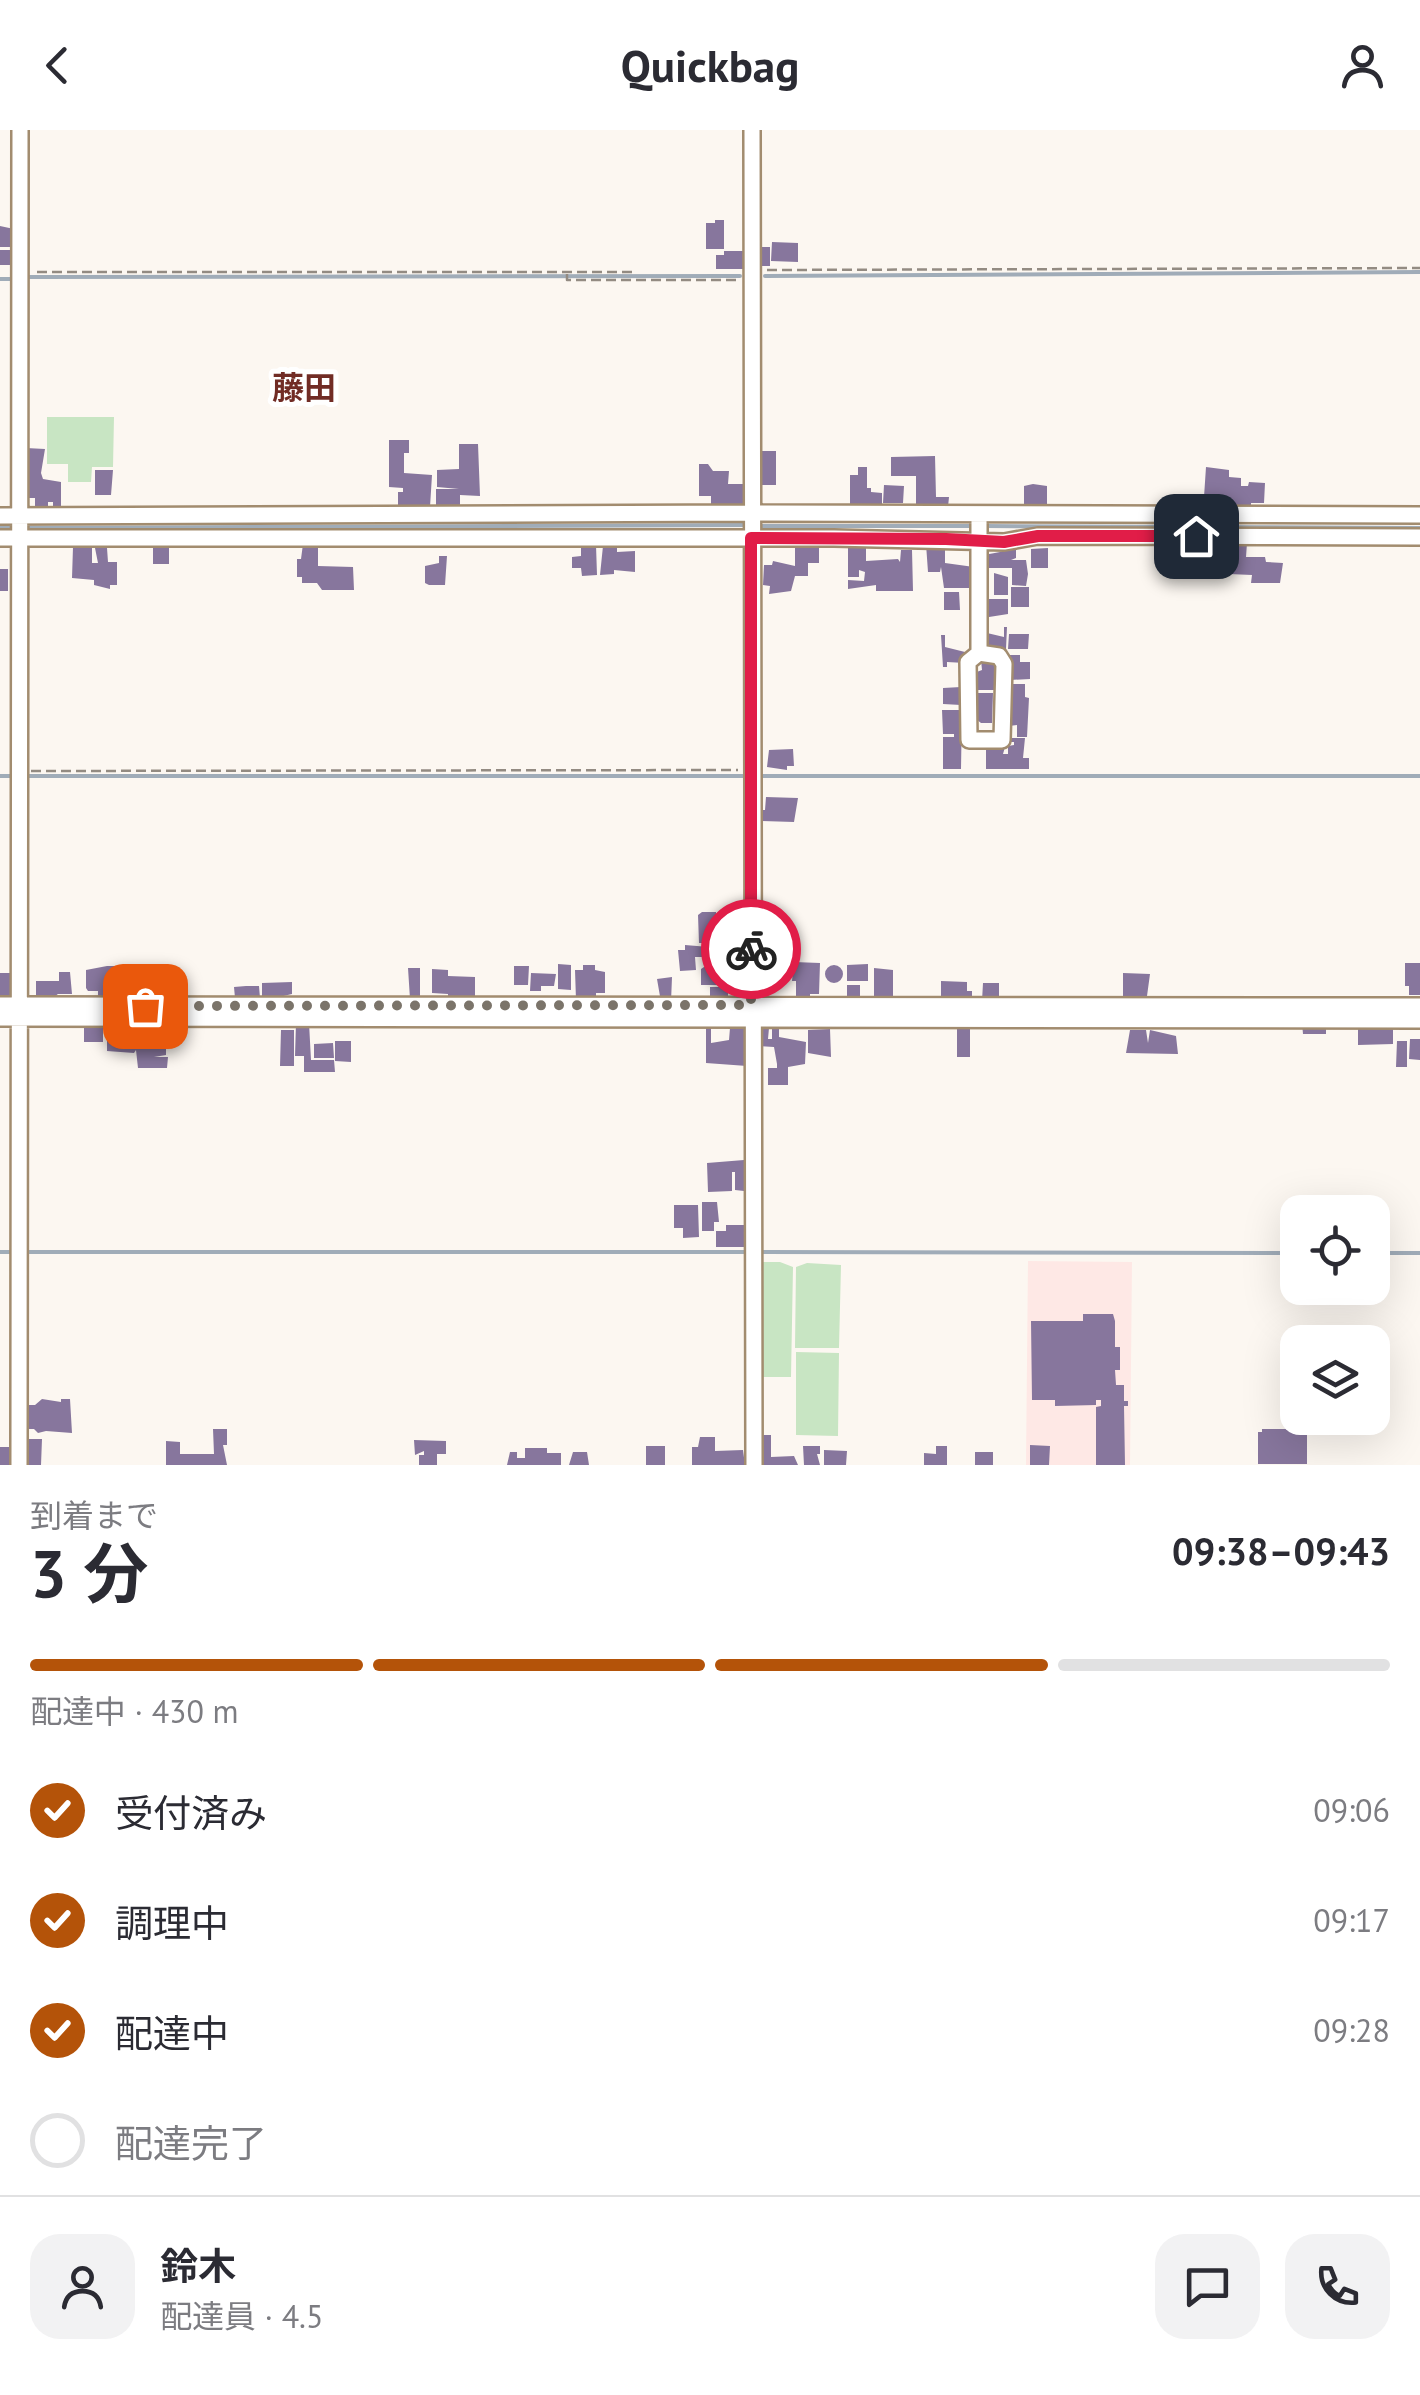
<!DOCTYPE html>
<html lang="ja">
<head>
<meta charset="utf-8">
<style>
	:root { --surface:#fff; --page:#f2f2f3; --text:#2b2b33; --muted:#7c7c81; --line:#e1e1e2; --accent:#b45309 }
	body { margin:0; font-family:"PT Sans","Noto Sans JP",sans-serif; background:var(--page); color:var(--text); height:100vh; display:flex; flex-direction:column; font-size:38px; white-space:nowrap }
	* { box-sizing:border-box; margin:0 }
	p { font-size:32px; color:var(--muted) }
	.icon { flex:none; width:55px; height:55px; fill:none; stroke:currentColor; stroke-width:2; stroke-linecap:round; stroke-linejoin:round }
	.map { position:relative; height:1335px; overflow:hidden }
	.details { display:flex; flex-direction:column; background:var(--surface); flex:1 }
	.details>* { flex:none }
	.tools { position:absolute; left:1280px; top:1065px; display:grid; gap:20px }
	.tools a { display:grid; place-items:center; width:110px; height:110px; border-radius:20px; background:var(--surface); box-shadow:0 10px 40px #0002; font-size:50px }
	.pin { position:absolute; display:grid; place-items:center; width:85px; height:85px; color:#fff; margin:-42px; border-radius:20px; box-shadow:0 5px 15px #0006 }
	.courier { position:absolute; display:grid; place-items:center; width:100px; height:100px; margin:-50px; border:8px solid #e11d48; border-radius:50%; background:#fff; color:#222; box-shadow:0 2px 12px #0007 }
	.summary em { font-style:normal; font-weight:700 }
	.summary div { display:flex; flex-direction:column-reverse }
	.summary { display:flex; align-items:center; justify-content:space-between; height:170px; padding:0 30px }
	h1 { font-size:65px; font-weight:700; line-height:75px }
	.bar { display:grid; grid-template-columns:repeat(4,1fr); gap:15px 10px; align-content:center; height:120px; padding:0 30px }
	.bar i { height:12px; border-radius:8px; background:var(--line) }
	.bar .on { background:var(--accent) }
	.bar p { grid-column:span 4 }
	.line { display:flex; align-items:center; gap:25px; padding:0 30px; border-top:2px solid var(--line) }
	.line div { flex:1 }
	.round { display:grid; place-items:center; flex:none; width:105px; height:105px; border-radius:30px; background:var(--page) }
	ol { padding:0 30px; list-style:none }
	li { display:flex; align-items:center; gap:30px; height:110px }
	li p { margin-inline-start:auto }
	li .icon { padding:10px; border-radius:50%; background:var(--accent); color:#fff; stroke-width:4 }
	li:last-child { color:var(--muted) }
	li i { width:55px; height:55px; border:5px solid var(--line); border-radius:50% }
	header { display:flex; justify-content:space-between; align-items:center; height:130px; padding:0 30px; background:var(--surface); font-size:45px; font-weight:700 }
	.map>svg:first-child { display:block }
	.commercial { fill:#fee8e5 }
	.green { fill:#c8e5c3 }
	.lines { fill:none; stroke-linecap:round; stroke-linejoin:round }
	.stream { stroke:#a0acb8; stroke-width:4 }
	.building { fill:#87769d }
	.street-casing { stroke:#a28c6f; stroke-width:20 }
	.path { stroke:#938b82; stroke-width:2.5; stroke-dasharray:10 5; stroke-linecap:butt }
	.street { stroke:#fff; stroke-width:15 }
	.done { stroke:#7b746a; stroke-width:10; stroke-dasharray:0 18 }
	.route { stroke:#e11d48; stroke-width:12 }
	.labels { text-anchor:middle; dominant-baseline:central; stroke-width:10; stroke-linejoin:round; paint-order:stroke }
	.quarter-label { font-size:32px; font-weight:bold; fill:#712c25; stroke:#fff }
</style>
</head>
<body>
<header><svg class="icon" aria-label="back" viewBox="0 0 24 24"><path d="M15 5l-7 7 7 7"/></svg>Quickbag<svg class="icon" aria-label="person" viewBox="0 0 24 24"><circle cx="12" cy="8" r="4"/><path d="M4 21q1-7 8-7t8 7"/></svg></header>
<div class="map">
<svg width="1420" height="1335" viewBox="0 0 1420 1335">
	<rect width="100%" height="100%" fill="#fcf7f1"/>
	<!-- commercial -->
	<path class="commercial" d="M1028,1131L1132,1132L1130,1335H1026Z"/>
	<!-- green -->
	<path class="green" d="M47,287H114L113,337H92L91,352H68V334H47Z
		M757,1132H780L793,1137L791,1247H758Z
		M807,1133L841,1135L839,1218H795L796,1137Z
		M796,1222L839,1223L838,1306L796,1305Z"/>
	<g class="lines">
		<!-- stream -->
		<path class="stream" d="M765,146L1420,142
			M26,147L740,146
			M0,149H14
			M760,396H975
			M985,396L1420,398
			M0,398H15
			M25,398L750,395
			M0,646H14
			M26,646H746
			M760,646H1420
			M0,1122H15
			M25,1122H750
			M760,1122L1298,1123
			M1372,1123H1420"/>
	</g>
	<!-- building -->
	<path class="building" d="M715,90H724V119H706V93H715Z
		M0,96L14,99L11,117H0Z
		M772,112L798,113V132L771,131Z
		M760,117H770V136H760Z
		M0,120H14V135H0Z
		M724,121H746V139H716V125H724Z
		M389,310H409V323H404V343L432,345L430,377L398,376V362H403V358L389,357Z
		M459,314H478L480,366L460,365V375H436V359H459L437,357V340L459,339Z
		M26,318L45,319L41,343L43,349L61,352V376H53V372H48V378H35V368H24Z
		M759,321H776V355H759Z
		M935,326L936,367H949L948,377L916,376V346H891V327Z
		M699,334H708L713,341H729L728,354H745V374L711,377V366H699Z
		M858,337H867V358H871V362L882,363V377L850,375V345H858Z
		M1206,337L1229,340V347L1241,348V356H1248L1249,352L1265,353L1264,373H1251V378L1231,377V368L1204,367Z
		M95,340H113L111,365H95Z
		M1033,354L1047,356V374L1024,375V356Z
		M884,355L904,356L903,373H883Z
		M1229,413H1247L1246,427H1265L1266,432L1283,433L1280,453H1251L1252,445L1229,444Z
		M303,414H318V436L353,437L354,460H322L317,453H302V447H297V429H301Z
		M926,414H945V433L974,437V458H944L941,437L940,442H928Z
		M596,415L597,445L582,446L581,438H572V427L581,426V416Z
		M617,415V422L635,421V442L614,440V444L600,445L603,416Z
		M819,415V433H808V446H795L791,461L769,464L770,456L763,455L764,435H772L773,431L795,436V416Z
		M92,416V433H98L95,418H107L108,432H117V455H110V459L94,455V450L72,448L73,417Z
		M153,416H169V434H153Z
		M848,416H866V431L898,429L900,432L901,420H912L913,461H876V455L848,459V450L864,451L865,442L859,440V447H848Z
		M1048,418V438H1031V419Z
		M1016,419V428L1011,430H1026L1028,444L1026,456L1012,455V438H989V432L984,433V425Z
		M439,426H447L445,455H429L425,453V436L439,433Z
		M0,439H8V461H0Z
		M994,443L1008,447V465H994Z
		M1011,457H1029V477H1011Z
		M944,462H959L960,480H944Z
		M984,469H1008V484L989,487V481H984Z
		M1004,497H1007L1006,519H989V516L984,515L987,503L1004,507Z
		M1009,504H1029L1028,519H1008Z
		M941,505H945V517L965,522V533L947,532V537H943Z
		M1009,525H1020V532H1030V549L1010,550Z
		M981,530L998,535V560H977L974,555V543L982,540Z
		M1008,554H1025V567L1029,568L1027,607H1017V595L1009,596Z
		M961,557V575L943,574V558Z
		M975,563H993L992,593H981L976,589Z
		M942,580H962L961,639H943V607H954V604H943Z
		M1008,608H1025L1023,628H1029V639H986V617H1005L1003,624H1008V616L1014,615V612H1007Z
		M793,619L794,636H787V640L767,637L769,620Z
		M766,667L798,668L794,692L759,691V680H765Z
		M702,782H716V787H737V796L744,795L745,821H734V832L703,833V827H695L696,840L680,841L678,820H685V815L709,817V813H699L698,785Z
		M794,832L820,833L819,864H810V869H796V851H792Z
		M1405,833H1420V865H1409V856H1405Z
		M558,834L571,835V860L558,859Z
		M868,834V851H847V835Z
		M583,835H595V840L605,842V863H596V870H576L575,840H583Z
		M825 844a9 9 0 1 1 18 0a9 9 0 1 1-18 0Z
		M107,836H117L115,865L117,871L98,872V861H88L86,858V840Z
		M514,836H529L528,855H514Z
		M704,837H729V855H701V839Z
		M408,838H420V869H410Z
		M874,838L893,840V870H874Z
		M432,839L448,840V846L475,847V869H448V864L432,863Z
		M59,842H70L72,864H58L51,869L36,866V851H59Z
		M0,843H12V869H0Z
		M531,843L556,844L554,856H541V861H530Z
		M1123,843L1150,844L1147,866H1123Z
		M672,847L671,872H661L657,849Z
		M941,851L967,852V861H972V871H941Z
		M292,852V864L262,871V853Z
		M983,853H999V871H982Z
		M847,855H860V871H847Z
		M246,856H259L260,868H235L234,857Z
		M710,857H728V868H710Z
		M296,893H309L311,930H334L335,942H304V926H295Z
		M957,893H970V927H957Z
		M1302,893H1326V904H1303Z
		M125,894H135V907H166V925L154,927H168L167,938H138L136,920L134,923L107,921V897Z
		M706,894H711V913L729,910L730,898L747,897V936L706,933Z
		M1363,895L1393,899V914L1358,915V898Z
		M103,896V912H84V897Z
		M772,896H779V907L806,912L805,934L788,937V955H768V938H777V934L774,917L759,916V898H769L768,909H772Z
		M830,899L831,927L808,923V900Z
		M281,900H294V936H280Z
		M1130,900H1146L1148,913L1150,900L1176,906L1178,924L1126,923Z
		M1410,909H1420V930L1409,929Z
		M335,911H351V932L335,931Z
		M1397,911H1407V937H1396Z
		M333,913L334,928H314V914Z
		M744,1030V1061L735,1060V1042H732V1061L708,1062L707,1033Z
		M702,1072H717L719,1092H714V1101H702Z
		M674,1075H698L699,1107L683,1108V1098H674Z
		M726,1095H746V1117H716V1101H726Z
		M1083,1184H1113L1115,1191V1217H1120V1240H1115L1116,1255H1124V1271H1128V1276H1124L1125,1335H1096V1277L1101,1276V1270H1096V1275L1055,1276V1270H1032L1031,1191H1083Z
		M42,1269L61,1272V1269H70L72,1303L46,1301L38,1303L34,1299H26V1275H35Z
		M213,1299H227V1315H223L227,1335H166V1311L180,1312V1324H214Z
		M1262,1299H1307V1334H1258V1302H1262Z
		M758,1305H771V1327L794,1326L798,1335H759Z
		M700,1307H715V1321L743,1320L745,1335H692V1317H698Z
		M26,1309H42L41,1335H26Z
		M414,1310L446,1311V1324H437V1335H419V1325H424V1321L415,1325Z
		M1030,1315L1050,1316L1049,1335H1030Z
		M646,1316H665V1335H646Z
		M803,1316H820V1324H817L820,1335H804Z
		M936,1316H947V1335H924V1323L936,1324Z
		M0,1317H13L14,1335H0Z
		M525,1318H547V1323H561V1335H507L510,1322H517V1328H525Z
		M824,1320L847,1321L846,1335H824Z
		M573,1322H587L589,1335H569Z
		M975,1322H993V1335H975Z"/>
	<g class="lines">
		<!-- street casing -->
		<g class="street-casing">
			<path id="street" d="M752,0L754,1335
				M979,384V523L968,532L969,610H1002L1004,534L999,526L979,523
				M0,386L750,383L1420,385
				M0,408H834L1004,412L1038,406L1420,407
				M0,875L1420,876
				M0,888L1420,890
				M19,1335L20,0"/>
		</g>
		<!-- path -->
		<path class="path" d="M767,140L1420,138
			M37,142H635
			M567,144V150H737
			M31,641L738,640"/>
		<!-- street -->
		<use href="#street" class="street"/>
	</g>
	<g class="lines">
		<!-- done -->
		<path class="done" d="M145,876L751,875V819"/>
		<!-- route -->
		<path class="route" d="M751,819V408L946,409L1004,412L1038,406H1196"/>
	</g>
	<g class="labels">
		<!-- quarter labels -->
		<g class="quarter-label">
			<text x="304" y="257">藤田</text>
		</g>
	</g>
</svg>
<div class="tools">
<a><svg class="icon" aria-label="locate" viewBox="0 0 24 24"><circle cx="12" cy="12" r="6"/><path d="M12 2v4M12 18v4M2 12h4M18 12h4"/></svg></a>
<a><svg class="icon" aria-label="layers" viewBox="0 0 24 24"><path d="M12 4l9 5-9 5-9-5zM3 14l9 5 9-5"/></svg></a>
</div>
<div class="pin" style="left:145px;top:876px;background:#ea580c"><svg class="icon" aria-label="bag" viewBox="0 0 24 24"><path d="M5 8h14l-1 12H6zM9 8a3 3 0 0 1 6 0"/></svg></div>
<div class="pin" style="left:1196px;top:406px;background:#1f2937"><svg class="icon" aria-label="home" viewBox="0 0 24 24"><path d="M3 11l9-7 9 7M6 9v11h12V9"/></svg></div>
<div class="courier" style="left:751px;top:819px"><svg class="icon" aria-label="bike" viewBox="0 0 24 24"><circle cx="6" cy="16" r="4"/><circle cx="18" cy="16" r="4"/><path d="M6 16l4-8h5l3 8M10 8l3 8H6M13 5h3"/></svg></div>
</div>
<section class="details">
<div class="summary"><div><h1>3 分</h1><p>到着まで</p></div><em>09:38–09:43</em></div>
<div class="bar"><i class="on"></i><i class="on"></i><i class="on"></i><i></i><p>配達中 · 430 m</p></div>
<ol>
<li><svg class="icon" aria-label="check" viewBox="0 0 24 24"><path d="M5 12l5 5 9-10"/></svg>受付済み<p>09:06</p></li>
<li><svg class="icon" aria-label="check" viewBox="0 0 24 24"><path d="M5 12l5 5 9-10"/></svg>調理中<p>09:17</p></li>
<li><svg class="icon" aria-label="check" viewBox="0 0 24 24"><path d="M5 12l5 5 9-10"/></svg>配達中<p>09:28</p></li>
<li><i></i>配達完了</li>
</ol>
<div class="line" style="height:180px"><a class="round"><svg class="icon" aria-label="person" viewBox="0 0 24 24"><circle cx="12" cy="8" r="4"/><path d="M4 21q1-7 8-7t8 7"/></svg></a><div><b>鈴木</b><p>配達員 · 4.5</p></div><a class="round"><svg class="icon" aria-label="chat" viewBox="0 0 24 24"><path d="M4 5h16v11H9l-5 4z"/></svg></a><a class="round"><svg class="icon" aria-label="phone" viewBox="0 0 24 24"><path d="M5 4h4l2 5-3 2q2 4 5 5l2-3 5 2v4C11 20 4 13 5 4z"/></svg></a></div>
</section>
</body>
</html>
